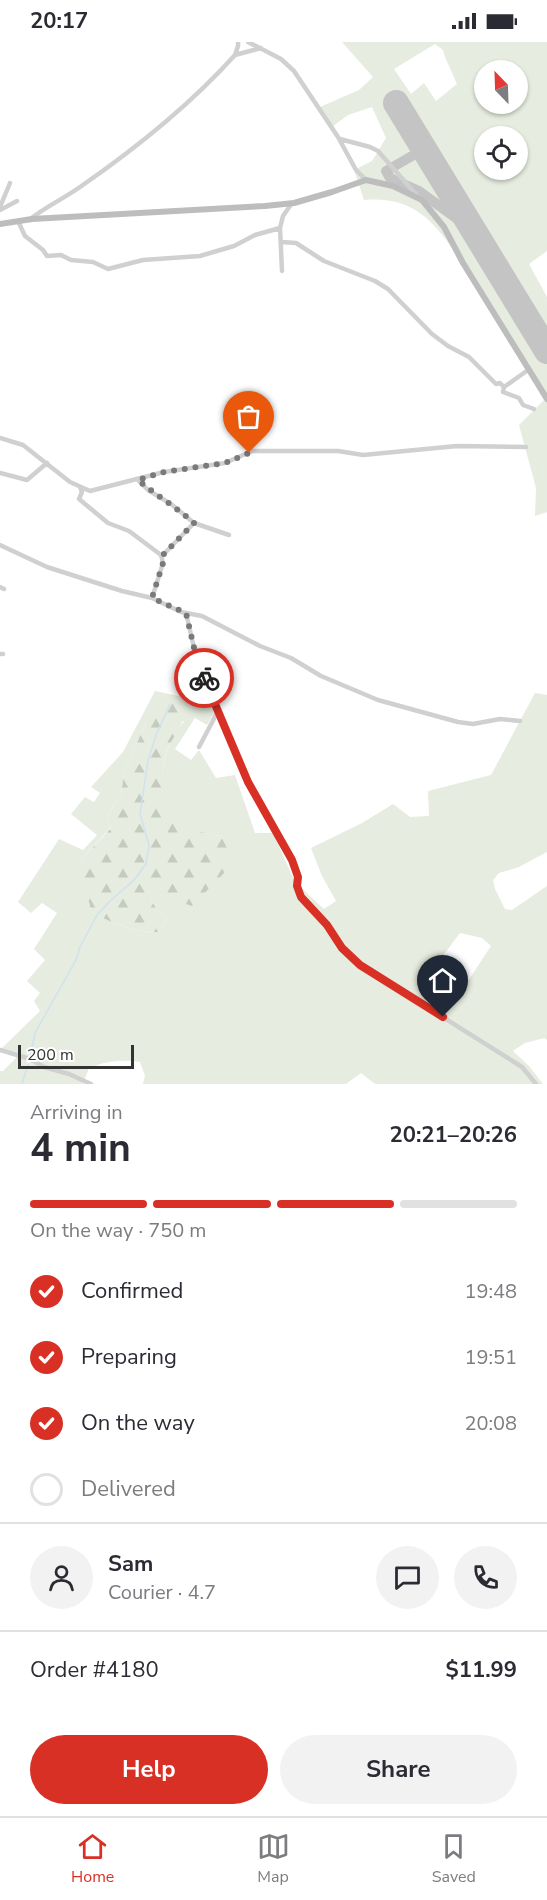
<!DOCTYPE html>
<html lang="en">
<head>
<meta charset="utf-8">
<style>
	:root { --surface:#fff; --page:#f2f2f3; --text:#2b2b33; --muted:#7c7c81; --line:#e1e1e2; --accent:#d93025 }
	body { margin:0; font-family:"Nunito Sans",sans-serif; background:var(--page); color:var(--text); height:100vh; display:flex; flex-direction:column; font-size:22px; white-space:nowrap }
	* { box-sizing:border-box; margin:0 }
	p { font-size:20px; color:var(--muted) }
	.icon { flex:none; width:33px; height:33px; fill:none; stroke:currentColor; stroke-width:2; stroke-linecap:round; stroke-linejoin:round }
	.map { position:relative; height:1042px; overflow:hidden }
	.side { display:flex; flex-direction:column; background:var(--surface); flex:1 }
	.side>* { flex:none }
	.needle { width:39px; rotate:337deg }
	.tools { position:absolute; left:474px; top:18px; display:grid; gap:12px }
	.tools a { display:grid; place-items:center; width:54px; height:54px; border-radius:50%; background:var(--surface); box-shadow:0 2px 4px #0004; font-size:30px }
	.scale { position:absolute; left:18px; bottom:15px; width:116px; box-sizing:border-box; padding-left:6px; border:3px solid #333; border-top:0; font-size:16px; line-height:21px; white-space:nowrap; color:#333; -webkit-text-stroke:4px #fff; paint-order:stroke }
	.pin { position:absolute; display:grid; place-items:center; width:51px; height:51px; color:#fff; margin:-62px -26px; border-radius:50% 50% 50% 0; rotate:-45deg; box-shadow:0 0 6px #0007 }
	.pin .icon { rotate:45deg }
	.courier { position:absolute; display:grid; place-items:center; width:60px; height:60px; margin:-30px; border:4px solid #d93025; border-radius:50%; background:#fff; color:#222; box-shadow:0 2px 8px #0007 }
	.overview em { font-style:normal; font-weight:700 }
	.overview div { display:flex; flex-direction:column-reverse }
	.overview { display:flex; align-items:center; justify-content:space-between; height:102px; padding:0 30px }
	h1 { font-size:39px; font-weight:700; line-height:45px }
	.bar { display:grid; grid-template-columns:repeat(4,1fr); gap:9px 6px; align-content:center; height:72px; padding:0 30px }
	.bar i { height:8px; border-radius:4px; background:var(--line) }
	.bar .selected { background:var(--accent) }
	.bar p { grid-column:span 4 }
	.line { display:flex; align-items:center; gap:15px; padding:0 30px; border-top:2px solid var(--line) }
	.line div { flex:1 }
	.round { display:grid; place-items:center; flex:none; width:63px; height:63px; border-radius:32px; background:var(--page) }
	ol { padding:0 30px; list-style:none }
	li { display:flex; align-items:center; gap:18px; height:66px }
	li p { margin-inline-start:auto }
	li .icon { padding:6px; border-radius:50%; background:var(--accent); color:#fff; stroke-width:4 }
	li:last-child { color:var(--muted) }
	li i { width:33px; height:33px; border:3px solid var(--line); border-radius:50% }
	.primary-button { display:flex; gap:12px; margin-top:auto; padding:12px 30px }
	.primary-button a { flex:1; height:69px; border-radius:36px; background:var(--accent); color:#fff; font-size:24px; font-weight:700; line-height:69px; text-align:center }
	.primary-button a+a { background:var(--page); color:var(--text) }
	.status { display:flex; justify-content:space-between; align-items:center; height:42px; padding:0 30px; background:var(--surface); direction:ltr }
	.status svg { height:16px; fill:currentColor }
	.dock { display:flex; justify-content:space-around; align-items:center; height:84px; border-top:2px solid var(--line); background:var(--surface); font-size:16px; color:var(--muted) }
	.dock a { display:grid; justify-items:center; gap:3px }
	.dock .selected { color:var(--accent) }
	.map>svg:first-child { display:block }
	.grass { fill:#e6ecdf; fill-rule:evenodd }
	.forest { fill:url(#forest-firs) }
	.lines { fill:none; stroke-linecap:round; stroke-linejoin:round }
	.stream { stroke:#cfe2ee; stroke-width:1.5 }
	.taxiway { stroke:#c4c4c4; stroke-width:10 }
	.runway { stroke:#c4c4c4; stroke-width:26 }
	.minor { stroke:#d0d0d0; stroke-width:4.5 }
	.secondary { stroke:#bdbdbd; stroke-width:6 }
	.done { stroke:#7a7a7a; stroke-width:6; stroke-dasharray:0 10.8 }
	.route { stroke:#d93025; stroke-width:8 }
</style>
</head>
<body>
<div class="status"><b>20:17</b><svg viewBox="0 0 49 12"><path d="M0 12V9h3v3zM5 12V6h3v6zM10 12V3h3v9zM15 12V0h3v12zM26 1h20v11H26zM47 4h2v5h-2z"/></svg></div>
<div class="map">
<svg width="547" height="1042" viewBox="0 0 547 1042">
	<defs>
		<pattern id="forest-firs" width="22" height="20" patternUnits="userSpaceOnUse" patternTransform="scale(1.5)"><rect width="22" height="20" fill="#e6ecdf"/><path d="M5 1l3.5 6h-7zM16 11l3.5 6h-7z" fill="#c6cbc0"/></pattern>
	</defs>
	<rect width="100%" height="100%" fill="#fff"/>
	<!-- grass -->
	<path class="grass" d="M342,0H547V209L529,222L547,255V470L535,474L536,446L519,383L544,358C523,323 502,287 480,252C465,227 447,193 424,174C406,160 387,156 364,158L354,128L372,119L386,96L372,65L348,73L332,85L320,65L359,48L373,35ZM435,2L443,8L445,15L457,42L436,59L424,41L411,52L394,27ZM484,28H518V62H484ZM484,94H518V128H484Z
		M155,649L211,661L215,670L207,683L195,676L175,707L191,718L199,708L216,736L235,733L255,791H273L295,840L324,867L336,859L322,834L311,806L362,781L393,762L410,775L429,774L428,749L491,733L535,651L547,653V810L519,825L499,831L493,838L495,847L505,867L512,868L547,844V998L544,996L525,1001L513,1009L529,1024L543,1042H375L361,1031L346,1042H143L145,1034L140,1020C123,1017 105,1019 89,1026L83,1042H0V1029H3L19,1013L1,1007L40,969L34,959L40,951L27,939L45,918L34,907L57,871L42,861L31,871L18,860L59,797L83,808L97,793L71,772L85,755L94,760L100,751L91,745L123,710ZM184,679C178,689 169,701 166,712C160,731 158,766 176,779C189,789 205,791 221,794L229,826L192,863L159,853L150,856L156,866L166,878L159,890C136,891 111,881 91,870C89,854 82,838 78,821L111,785L107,773L121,753L124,731L146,680ZM460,891L482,896L491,904L453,962L424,939Z"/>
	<!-- forest -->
	<path class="forest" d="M167,659L178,663L184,670C184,686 171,696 166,711C162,722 162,736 163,747C166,784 189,788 221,794L230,812L229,826L192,864L159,853L150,856L156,866L166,878L159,890C136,891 111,881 91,870C89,856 86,849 75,840L78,821L111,786L107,773L121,753L124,731L146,680L154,666L160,661Z"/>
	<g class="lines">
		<!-- stream -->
		<path class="stream" d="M30,1015L35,991L76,918L80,905L97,873L110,859L134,838L146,822L149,803L140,772L148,719L156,693L170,662
			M22,1042L29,1019"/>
		<!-- taxiway -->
		<path class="taxiway" d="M424,107L386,129L390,136L419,149L475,190"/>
		<!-- runway -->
		<path class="runway" d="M396,61L547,309"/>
		<!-- minor -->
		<path class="minor" d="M248,0L281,17L294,29L338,95L356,128L366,138
			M235,13L261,6
			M340,97L370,105L378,109L421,158
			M0,165L10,141
			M0,168L17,159
			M29,178C45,165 63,157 80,145C135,107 190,63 235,13L238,4V0
			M18,179L25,194L43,208L47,214L61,213L71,218L93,220L108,227L143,218L200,214L234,204L255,193L280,186
			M282,200L296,201L324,219L375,239L388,247L432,292L448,304L469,315L496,342L500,341L504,345L503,350L519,356L523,363L534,367
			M282,229L280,186L283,174L292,161
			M504,345L528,328
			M0,396L23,403L70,440L90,449L164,430L225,421L252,409H338L363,413L457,404L526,405
			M0,431L27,438L47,421
			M138,438L148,448L171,462L194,481L229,493
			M80,445L82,450L79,457L108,481L129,489L161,513L163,521L152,556
			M0,503L47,525L122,549L152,556L181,570L202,574L260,604L291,616L321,634L378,658L458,680L473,682L500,677L520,679
			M162,514L194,481
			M0,545L4,547
			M186,571L195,610L216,668L248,740L292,818L298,835L297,844L301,855L323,878L342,906L360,923L522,1025L536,1042
			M0,612H3
			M199,705L217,671
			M0,1008L30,1017L44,1025L69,1032L91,1042"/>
		<!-- secondary -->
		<path class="secondary" d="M0,182L32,177L265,164L294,161L332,150L366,138L393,144L422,158L444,185L463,221L547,357"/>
	</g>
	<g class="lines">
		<!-- done -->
		<path class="done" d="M204,636L195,610L186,571L152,556L163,521L162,514L194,481C176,465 156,453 138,438L164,430L225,421L249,411"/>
		<!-- route -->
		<path class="route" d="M204,636L248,740L292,818L298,835L297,844L301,855L327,883L342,906L360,923L443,975"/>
	</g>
</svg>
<div class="tools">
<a><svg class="needle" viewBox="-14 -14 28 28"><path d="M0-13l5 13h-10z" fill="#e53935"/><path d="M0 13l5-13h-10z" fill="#7c7c81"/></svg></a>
<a><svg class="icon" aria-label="locate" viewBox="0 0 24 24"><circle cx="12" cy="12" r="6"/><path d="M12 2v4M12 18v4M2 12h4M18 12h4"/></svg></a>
</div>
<div class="scale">200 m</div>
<div class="pin" style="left:249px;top:411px;background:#ea580c"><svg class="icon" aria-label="bag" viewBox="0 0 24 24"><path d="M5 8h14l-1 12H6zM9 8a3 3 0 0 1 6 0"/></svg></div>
<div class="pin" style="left:443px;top:975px;background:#1f2937"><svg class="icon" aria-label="home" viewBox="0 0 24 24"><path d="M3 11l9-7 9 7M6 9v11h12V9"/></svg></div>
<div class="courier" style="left:204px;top:636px"><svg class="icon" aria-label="bike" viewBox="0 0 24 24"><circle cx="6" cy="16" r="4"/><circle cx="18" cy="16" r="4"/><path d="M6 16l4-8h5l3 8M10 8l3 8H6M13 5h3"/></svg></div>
</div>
<section class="side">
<div class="overview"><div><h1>4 min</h1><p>Arriving in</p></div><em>20:21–20:26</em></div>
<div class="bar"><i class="selected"></i><i class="selected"></i><i class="selected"></i><i></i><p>On the way · 750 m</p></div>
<ol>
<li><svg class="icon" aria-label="check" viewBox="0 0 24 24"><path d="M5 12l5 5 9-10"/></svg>Confirmed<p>19:48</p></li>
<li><svg class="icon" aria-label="check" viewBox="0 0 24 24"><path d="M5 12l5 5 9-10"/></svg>Preparing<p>19:51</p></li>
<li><svg class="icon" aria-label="check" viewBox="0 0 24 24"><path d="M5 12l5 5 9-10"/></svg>On the way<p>20:08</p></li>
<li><i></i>Delivered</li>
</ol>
<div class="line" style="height:108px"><a class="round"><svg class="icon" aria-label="person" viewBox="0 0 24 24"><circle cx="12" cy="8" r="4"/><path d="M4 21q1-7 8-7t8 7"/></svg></a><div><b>Sam</b><p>Courier · 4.7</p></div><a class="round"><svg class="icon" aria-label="chat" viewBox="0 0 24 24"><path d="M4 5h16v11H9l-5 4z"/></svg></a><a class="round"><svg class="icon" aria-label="phone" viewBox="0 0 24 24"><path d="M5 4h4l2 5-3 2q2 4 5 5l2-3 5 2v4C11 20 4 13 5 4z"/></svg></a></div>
<div class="line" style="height:78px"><div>Order #4180</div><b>$11.99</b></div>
<div class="primary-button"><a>Help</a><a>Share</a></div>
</section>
<nav class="dock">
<a class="selected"><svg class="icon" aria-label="home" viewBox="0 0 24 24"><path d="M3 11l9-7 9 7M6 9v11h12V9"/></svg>Home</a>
<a><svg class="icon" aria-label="map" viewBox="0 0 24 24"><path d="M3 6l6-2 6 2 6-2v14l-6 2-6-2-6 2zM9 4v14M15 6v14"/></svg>Map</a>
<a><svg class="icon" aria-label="saved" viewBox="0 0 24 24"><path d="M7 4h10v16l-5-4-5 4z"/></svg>Saved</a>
</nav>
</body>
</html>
